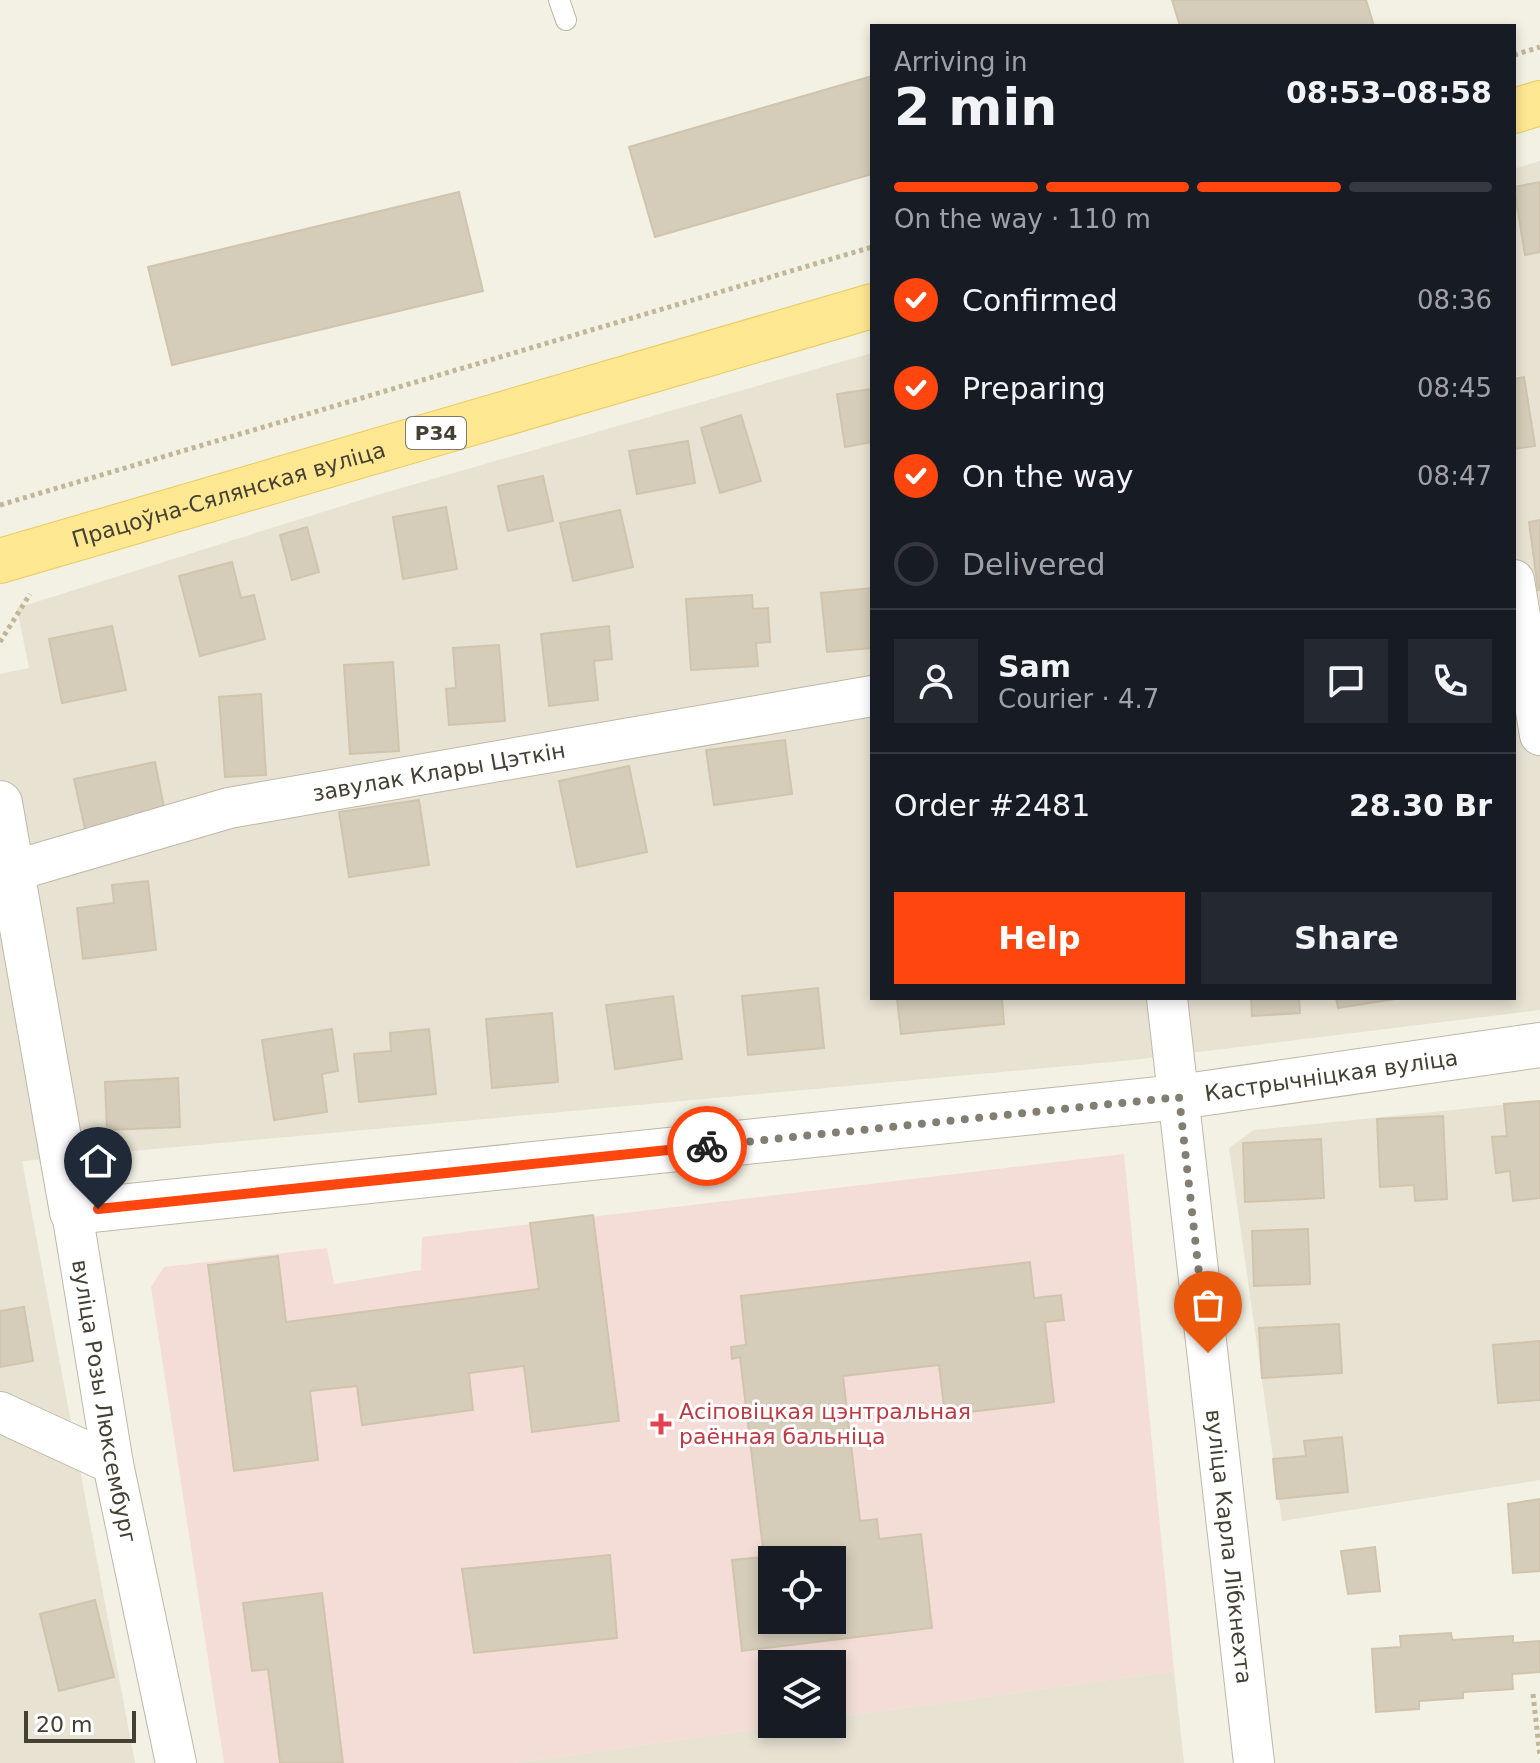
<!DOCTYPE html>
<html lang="en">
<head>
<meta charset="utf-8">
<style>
	:root { --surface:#171b24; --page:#242831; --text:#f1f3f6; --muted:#9ea1a6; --line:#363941; --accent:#ff460f }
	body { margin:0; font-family:"DejaVu Sans",sans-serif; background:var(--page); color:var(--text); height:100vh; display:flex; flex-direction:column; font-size:30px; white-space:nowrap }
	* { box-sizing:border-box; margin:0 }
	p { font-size:26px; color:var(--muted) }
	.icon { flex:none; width:44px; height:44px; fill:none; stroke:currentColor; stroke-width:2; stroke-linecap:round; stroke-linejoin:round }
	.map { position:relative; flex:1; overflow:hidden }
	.panel { position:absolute; left:870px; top:24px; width:646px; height:976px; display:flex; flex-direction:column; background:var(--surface); border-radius:0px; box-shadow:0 4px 12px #0003 }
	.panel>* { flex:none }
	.tools { position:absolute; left:758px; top:1546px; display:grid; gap:16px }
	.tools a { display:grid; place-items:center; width:88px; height:88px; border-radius:0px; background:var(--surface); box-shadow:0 4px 12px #0003; font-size:40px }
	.scale { position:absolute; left:24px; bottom:20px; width:112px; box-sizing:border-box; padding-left:8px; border:4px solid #454034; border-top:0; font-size:22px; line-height:28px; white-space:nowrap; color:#454034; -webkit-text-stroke:6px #fff; paint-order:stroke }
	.pin { position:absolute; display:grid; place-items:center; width:68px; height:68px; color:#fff; margin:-82px -34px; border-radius:50% 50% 50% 0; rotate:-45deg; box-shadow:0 0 8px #0007 }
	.pin .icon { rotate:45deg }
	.courier { position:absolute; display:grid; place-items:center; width:80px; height:80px; margin:-40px; border:6px solid #ff460f; border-radius:50%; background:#fff; color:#222; box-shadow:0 2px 10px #0007 }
	.headline em { font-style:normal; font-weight:600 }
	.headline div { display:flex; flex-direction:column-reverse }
	.headline { display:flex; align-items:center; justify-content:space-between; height:136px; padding:0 24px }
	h1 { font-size:52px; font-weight:600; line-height:60px }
	.bar { display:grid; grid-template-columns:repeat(4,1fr); gap:12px 8px; align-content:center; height:96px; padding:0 24px }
	.bar i { height:10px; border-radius:6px; background:var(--line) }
	.bar .selected { background:var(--accent) }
	.bar p { grid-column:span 4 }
	.line { display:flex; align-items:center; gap:20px; padding:0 24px; border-top:2px solid var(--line) }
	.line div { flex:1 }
	.round { display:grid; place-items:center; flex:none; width:84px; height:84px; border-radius:0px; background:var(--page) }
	ol { padding:0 24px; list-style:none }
	li { display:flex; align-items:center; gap:24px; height:88px }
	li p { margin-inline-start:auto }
	li .icon { padding:8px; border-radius:50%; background:var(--accent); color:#fff; stroke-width:4 }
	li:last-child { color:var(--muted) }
	li i { width:44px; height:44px; border:4px solid var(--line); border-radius:50% }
	.primary-button { display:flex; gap:16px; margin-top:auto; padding:16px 24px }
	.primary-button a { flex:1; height:92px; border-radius:0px; background:var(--accent); color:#fff; font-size:32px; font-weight:600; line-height:92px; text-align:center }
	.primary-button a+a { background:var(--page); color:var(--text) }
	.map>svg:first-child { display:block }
	.residential { fill:#e7e2d2 }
	.medical { fill:#f4ddd7; fill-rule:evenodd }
	.building { fill:#d5ccb9; stroke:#d0c5ac; stroke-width:2; fill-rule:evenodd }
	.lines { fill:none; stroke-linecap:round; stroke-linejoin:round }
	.service-casing { stroke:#bfb8a7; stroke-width:22 }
	.minor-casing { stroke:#bfb8a7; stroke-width:42 }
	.tertiary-casing { stroke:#bfb8a7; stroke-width:46 }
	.primary-casing { stroke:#e9ca5d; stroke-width:46 }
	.path { stroke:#c1b697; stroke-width:5; stroke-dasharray:4 4; stroke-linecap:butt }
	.service { stroke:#fff; stroke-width:20 }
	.minor { stroke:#fff; stroke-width:40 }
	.tertiary { stroke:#fff; stroke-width:44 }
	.primary { stroke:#ffe891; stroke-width:44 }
	.done { stroke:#827e72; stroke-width:8; stroke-dasharray:0 14.4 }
	.route { stroke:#ff460f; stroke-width:10 }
	.health-dot { fill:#e0444e; stroke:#fff; stroke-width:3 }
	.labels { text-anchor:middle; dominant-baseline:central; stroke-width:6; stroke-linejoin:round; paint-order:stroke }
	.shield { fill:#fff; stroke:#7d7971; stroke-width:2 }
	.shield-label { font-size:20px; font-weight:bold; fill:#454034 }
	.street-label { font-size:22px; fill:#454034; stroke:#fff }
	.health-label { font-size:22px; fill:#be3a42; stroke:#fff; text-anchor:start }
</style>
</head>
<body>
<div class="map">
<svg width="1540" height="1763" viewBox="0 0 1540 1763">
	<rect width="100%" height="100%" fill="#f3f0e4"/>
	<!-- residential -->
	<path class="residential" d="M1540,161V1010L1133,1060L22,1161L135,1763H0V674L29,668L17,608L377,495L872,353V998H1514V169Z
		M1540,1101V1480L1282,1521L1229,1148L1254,1130Z
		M1174,1671L1184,1763H514L793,1724H832V1718Z"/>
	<!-- medical -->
	<path class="medical" d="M1124,1154L1174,1671L832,1718V1664H772V1724H793L514,1763H224L151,1287L164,1267L327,1248L334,1284L421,1270L422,1237ZM772,1560H832V1620H772Z"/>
	<!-- building -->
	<path class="building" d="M1172,0H1366L1374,26H1180Z
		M872,76V174L655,237L629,147Z
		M1540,182V252L1525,255L1514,187Z
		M459,192L483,291L172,365L148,267Z
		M1524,377L1535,446L1514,449V379Z
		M872,389V442L845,447L837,394Z
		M741,415L761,481L720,493L701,428Z
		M688,441L695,483L637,494L629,451Z
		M543,476L553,521L508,531L498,486Z
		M446,507L457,569L403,579L393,517Z
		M620,510L633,567L573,581L560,523Z
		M1540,520V590H1538L1529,522Z
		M307,527L319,572L292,580L280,535Z
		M232,562L241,598L254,595L265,639L200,656L179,576Z
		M872,588V648L827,652L821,593Z
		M752,595L753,609L768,608L770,642L756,643L758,666L691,670L686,599Z
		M112,626L126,690L62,703L49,639Z
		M609,626L612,659L594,661L598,700L549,706L541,634Z
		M499,645L505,721L449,725L446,689L456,688L453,648Z
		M393,662L399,751L350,754L344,665Z
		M261,694L266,775L225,777L219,697Z
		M785,740L792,794L714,805L706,750Z
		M155,762L165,812L85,829L74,779Z
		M629,766L647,852L577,867L559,781Z
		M419,800L429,865L349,877L339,812Z
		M148,881L156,950L83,959L77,908L114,903L112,885Z
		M818,988L824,1048L748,1055L742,996Z
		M673,996L682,1059L615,1069L606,1005Z
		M897,998H1002L1004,1024L901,1034Z
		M1251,998H1299L1300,1013L1252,1016Z
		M1336,998H1401L1338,1008Z
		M552,1013L558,1082L492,1088L486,1019Z
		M332,1029L338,1071L322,1074L327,1112L274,1120L262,1040Z
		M429,1029L436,1094L359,1102L354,1054L391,1051L390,1033Z
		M178,1078L180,1127L107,1130L105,1082Z
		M1540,1101V1198L1513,1201L1510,1171L1496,1173L1492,1137L1507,1136L1504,1104Z
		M1443,1116L1447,1199L1415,1201L1414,1185L1380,1187L1377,1119Z
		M1321,1139L1324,1198L1245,1202L1243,1143Z
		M593,1215L619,1421L532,1432L524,1366L469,1373L473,1410L362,1425L357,1386L310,1391L318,1460L234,1471L208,1265L278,1256L286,1322L539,1289L530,1223Z
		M1308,1229L1310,1284L1254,1286L1252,1231Z
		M1030,1262L1034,1298L1061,1295L1064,1320L1045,1322L1054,1402L945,1415L939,1365L843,1376L860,1521L877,1519L879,1539L921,1534L932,1628L742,1651L732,1560L764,1557L740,1357L732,1359L731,1347L746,1345L741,1296ZM772,1560H832V1620H772Z
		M24,1307L33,1361L0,1367V1311Z
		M1339,1324L1342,1373L1262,1378L1259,1328Z
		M1540,1341V1400L1498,1403L1493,1345Z
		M1342,1437L1348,1492L1277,1499L1273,1459L1306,1456L1304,1441Z
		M1540,1499V1571L1513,1573L1508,1504Z
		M1375,1547L1380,1591L1348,1594L1341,1551Z
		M610,1555L617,1638L474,1653L462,1569Z
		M322,1593L343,1763H280L268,1669L252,1671L243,1603Z
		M95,1600L114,1677L59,1691L40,1614Z
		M1451,1633L1452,1640L1513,1636V1643L1540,1641V1672L1512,1674L1513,1689L1463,1692V1698L1419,1701V1709L1376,1712L1372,1649L1401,1647L1400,1636Z"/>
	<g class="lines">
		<!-- service casing -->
		<g class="service-casing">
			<path id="service" d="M559,0L566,20"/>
		</g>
		<!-- minor casing -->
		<g class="minor-casing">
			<g id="minor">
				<path d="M1514,580L1540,735"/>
				<path id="s1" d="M13,871L229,808L872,696"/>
				<path id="s2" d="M1167,998L1254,1763"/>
				<path id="s3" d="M72,1212L113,1464L176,1763"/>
				<path d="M0,1412L113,1464"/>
			</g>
		</g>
		<!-- tertiary casing -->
		<g class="tertiary-casing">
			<g id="tertiary">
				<path id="s4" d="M0,803L72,1212L1179,1097L1540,1045"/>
			</g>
		</g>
		<!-- primary casing -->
		<g class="primary-casing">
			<g id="primary">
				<path d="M1514,111L1540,103"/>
				<path id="s5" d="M0,561L872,306"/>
			</g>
		</g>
		<!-- path -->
		<path class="path" d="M1514,55L1540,47
			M0,505L872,247
			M0,642L30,594
			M1533,1694L1540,1757"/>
		<!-- service -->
		<use href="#service" class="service"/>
		<!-- minor -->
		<use href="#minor" class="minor"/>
		<!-- tertiary -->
		<use href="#tertiary" class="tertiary"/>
		<!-- primary -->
		<use href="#primary" class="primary"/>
	</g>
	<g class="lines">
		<!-- done -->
		<path class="done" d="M707,1146L1179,1097L1208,1353"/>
		<!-- route -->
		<path class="route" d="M98,1209L707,1146"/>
	</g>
	<!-- markers -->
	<path class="health-dot" d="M657 1412h8v8h8v8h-8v8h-8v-8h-8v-8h8z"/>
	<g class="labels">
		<!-- shield labels -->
		<rect class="shield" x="406" y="417" width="60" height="32" rx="6"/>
		<g class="shield-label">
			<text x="436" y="433">Р34</text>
		</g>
		<!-- street labels -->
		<g class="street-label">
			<text stroke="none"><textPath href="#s5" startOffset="238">Працоўна-Сялянская вуліца</textPath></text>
			<text stroke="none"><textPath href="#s1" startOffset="438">завулак Клары Цэткін</textPath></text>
			<text stroke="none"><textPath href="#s4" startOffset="1682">Кастрычніцкая вуліца</textPath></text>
			<text stroke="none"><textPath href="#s3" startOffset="192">вуліца Розы Люксембург</textPath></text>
			<text stroke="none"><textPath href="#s2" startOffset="552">вуліца Карла Лібкнехта</textPath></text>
		</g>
		<!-- health labels -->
		<g class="health-label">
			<text x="679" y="1411">Асіповіцкая цэнтральная<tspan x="679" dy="25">раённая бальніца</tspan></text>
		</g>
	</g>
</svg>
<div class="tools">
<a><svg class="icon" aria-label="locate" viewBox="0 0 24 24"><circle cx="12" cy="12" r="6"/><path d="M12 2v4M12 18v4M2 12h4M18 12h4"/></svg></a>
<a><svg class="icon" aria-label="layers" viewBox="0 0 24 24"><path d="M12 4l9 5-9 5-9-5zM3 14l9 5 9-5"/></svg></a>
</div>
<div class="scale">20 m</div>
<div class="pin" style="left:1208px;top:1353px;background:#ea580c"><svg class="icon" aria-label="bag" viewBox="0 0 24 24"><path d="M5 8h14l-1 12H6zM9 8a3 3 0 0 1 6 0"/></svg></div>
<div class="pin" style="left:98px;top:1209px;background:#1f2937"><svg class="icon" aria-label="home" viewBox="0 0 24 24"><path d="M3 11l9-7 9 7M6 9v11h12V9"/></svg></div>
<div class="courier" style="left:707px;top:1146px"><svg class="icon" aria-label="bike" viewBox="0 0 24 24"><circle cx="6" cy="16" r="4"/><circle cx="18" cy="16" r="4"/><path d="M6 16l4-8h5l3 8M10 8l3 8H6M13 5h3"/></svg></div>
<section class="panel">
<div class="headline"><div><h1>2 min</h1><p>Arriving in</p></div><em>08:53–08:58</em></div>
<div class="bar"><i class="selected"></i><i class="selected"></i><i class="selected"></i><i></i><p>On the way · 110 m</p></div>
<ol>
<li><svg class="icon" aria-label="check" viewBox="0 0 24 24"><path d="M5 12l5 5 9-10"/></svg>Confirmed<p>08:36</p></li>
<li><svg class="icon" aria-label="check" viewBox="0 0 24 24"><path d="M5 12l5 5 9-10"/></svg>Preparing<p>08:45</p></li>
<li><svg class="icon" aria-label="check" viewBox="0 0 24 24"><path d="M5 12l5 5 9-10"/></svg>On the way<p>08:47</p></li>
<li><i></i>Delivered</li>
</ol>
<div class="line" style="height:144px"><a class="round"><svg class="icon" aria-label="person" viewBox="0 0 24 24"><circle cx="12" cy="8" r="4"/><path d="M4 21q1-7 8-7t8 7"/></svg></a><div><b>Sam</b><p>Courier · 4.7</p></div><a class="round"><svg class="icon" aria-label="chat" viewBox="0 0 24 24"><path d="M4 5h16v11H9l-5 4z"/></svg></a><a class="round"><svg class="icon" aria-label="phone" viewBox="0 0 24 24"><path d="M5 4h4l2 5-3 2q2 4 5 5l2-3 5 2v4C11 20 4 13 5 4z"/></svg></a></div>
<div class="line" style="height:104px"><div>Order #2481</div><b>28.30 Br</b></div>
<div class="primary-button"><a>Help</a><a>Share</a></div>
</section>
</div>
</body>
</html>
